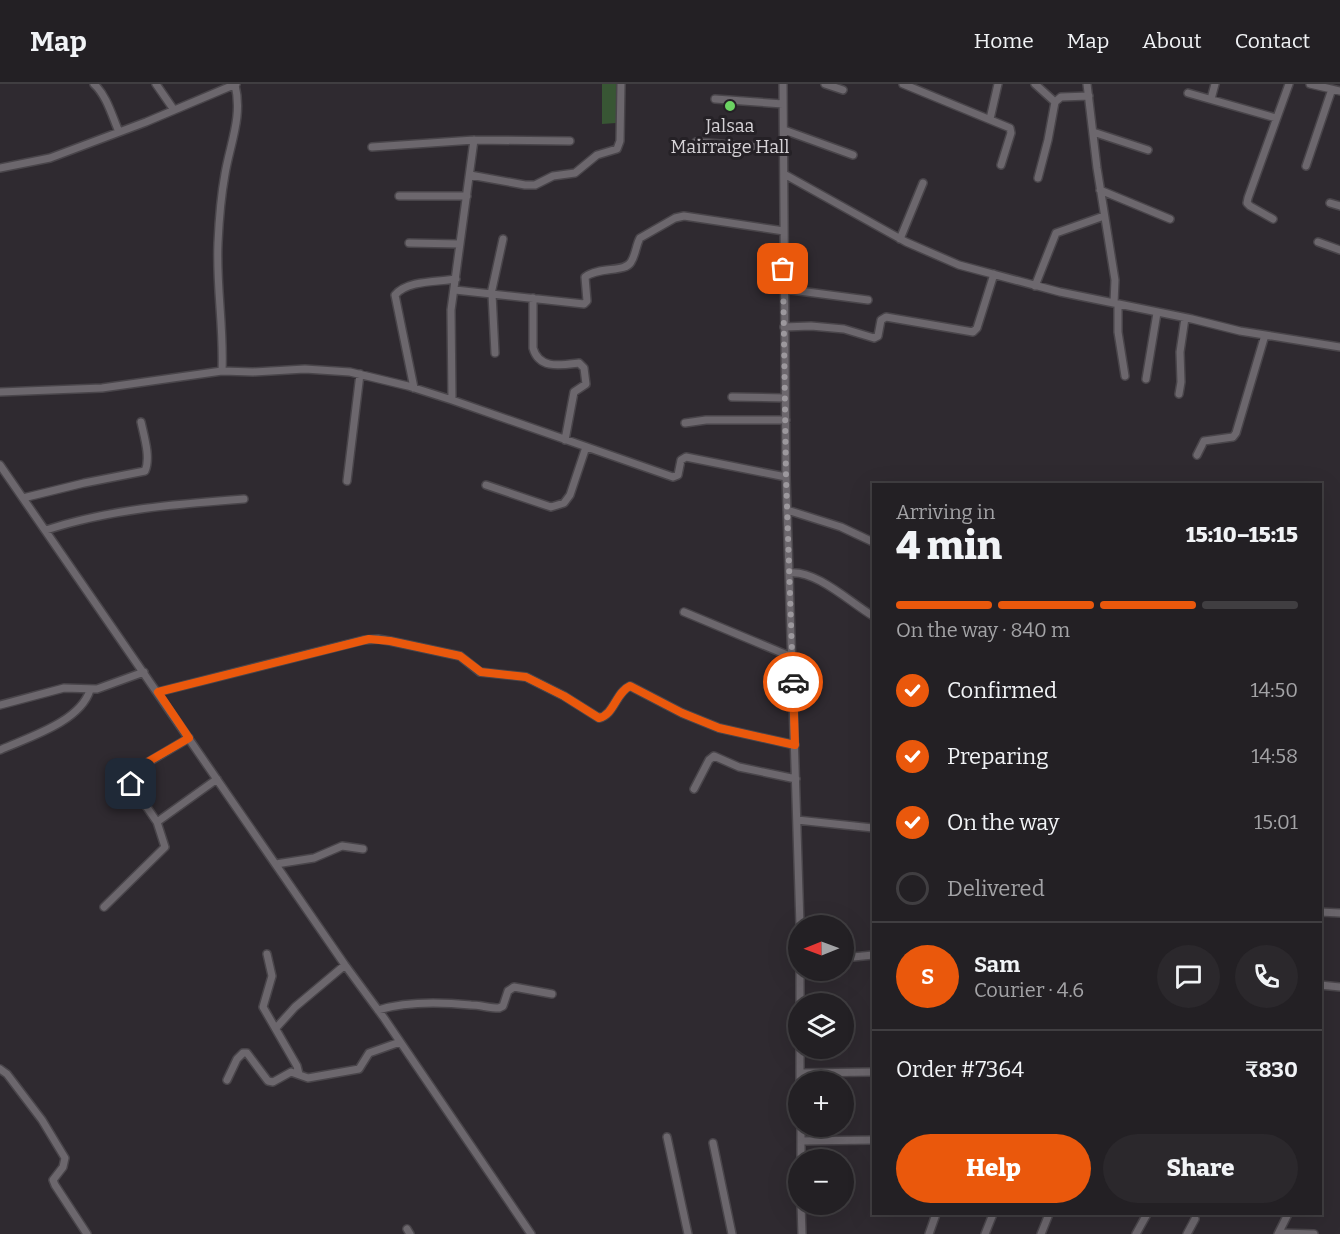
<!DOCTYPE html>
<html lang="en">
<head>
<meta charset="utf-8">
<style>
	:root { --surface:#232024; --page:#2b282c; --text:#f1f3f6; --muted:#a3a3a6; --line:#403e41; --accent:#ea580c }
	body { margin:0; font-family:Bitter,serif; background:var(--page); color:var(--text); height:100vh; display:flex; flex-direction:column; font-size:22px; white-space:nowrap }
	* { box-sizing:border-box; margin:0 }
	p { font-size:20px; color:var(--muted) }
	.icon { flex:none; width:33px; height:33px; fill:none; stroke:currentColor; stroke-width:2; stroke-linecap:round; stroke-linejoin:round }
	.map { position:relative; flex:1; overflow:hidden }
	.panel { position:absolute; left:872px; top:399px; width:450px; height:732px; display:flex; flex-direction:column; background:var(--surface); border-radius:0px; box-shadow:0 6px 24px #0002,0 0 0 2px var(--line) }
	.panel>* { flex:none }
	.needle { width:39px; rotate:269deg }
	.controls { position:absolute; left:788px; top:831px; display:grid; gap:12px }
	.controls a { display:grid; place-items:center; width:66px; height:66px; border-radius:50%; background:var(--surface); box-shadow:0 6px 24px #0002,0 0 0 2px var(--line); font-size:30px }
	.pin { position:absolute; display:grid; place-items:center; width:51px; height:51px; color:#fff; margin:-26px; border-radius:12px; box-shadow:0 3px 9px #0006 }
	.courier { position:absolute; display:grid; place-items:center; width:60px; height:60px; margin:-30px; border:4px solid #ea580c; border-radius:50%; background:#fff; color:#222; box-shadow:0 2px 8px #0007 }
	.overview em { font-style:normal; font-weight:800 }
	.overview div { display:flex; flex-direction:column-reverse }
	.overview { display:flex; align-items:center; justify-content:space-between; height:102px; padding:0 24px }
	h1 { font-size:39px; font-weight:800; line-height:45px }
	.bar { display:grid; grid-template-columns:repeat(4,1fr); gap:9px 6px; align-content:center; height:72px; padding:0 24px }
	.bar i { height:8px; border-radius:4px; background:var(--line) }
	.bar .active { background:var(--accent) }
	.bar p { grid-column:span 4 }
	.line { display:flex; align-items:center; gap:15px; padding:0 24px; border-top:2px solid var(--line) }
	.line div { flex:1 }
	.round { display:grid; place-items:center; flex:none; width:63px; height:63px; border-radius:32px; background:var(--page) }
	ol { padding:0 24px; list-style:none }
	li { display:flex; align-items:center; gap:18px; height:66px }
	li p { margin-inline-start:auto }
	li .icon { padding:6px; border-radius:50%; background:var(--accent); color:#fff; stroke-width:4 }
	li:last-child { color:var(--muted) }
	li i { width:33px; height:33px; border:3px solid var(--line); border-radius:50% }
	.primary-button { display:flex; gap:12px; margin-top:auto; padding:12px 24px }
	.primary-button a { flex:1; height:69px; border-radius:36px; background:var(--accent); color:#fff; font-size:24px; font-weight:800; line-height:69px; text-align:center }
	.primary-button a+a { background:var(--page); color:var(--text) }
	header { display:flex; align-items:center; gap:36px; box-sizing:border-box; height:84px; padding:0 30px; background:var(--surface); border-bottom:2px solid var(--line) }
	header strong { font-size:28px }
	nav { display:flex; gap:33px; margin-inline-start:auto; font-size:21px }
	.map>svg:first-child { display:block }
	.green { fill:#385634 }
	.lines { fill:none; stroke-linecap:round; stroke-linejoin:round }
	.minor-casing { stroke:#49454a; stroke-width:10 }
	.minor { stroke:#6c676d; stroke-width:7 }
	.done { stroke:#9c989d; stroke-width:6; stroke-dasharray:0 10.8 }
	.route { stroke:#ea580c; stroke-width:8 }
	.poi-dot { fill:#6bd362; stroke:#252126; stroke-width:2 }
	.labels { text-anchor:middle; dominant-baseline:central; stroke-width:6; stroke-linejoin:round; paint-order:stroke }
	.poi-label { font-size:18px; fill:#d6d3d7; stroke:#252126 }
</style>
</head>
<body>
<header>
<strong>Map</strong>
<nav><a>Home</a><a>Map</a><a>About</a><a>Contact</a></nav>
</header>
<div class="map">
<svg width="1340" height="1150" viewBox="0 0 1340 1150">
	<rect width="100%" height="100%" fill="#2f2a30"/>
	<!-- green -->
	<path class="green" d="M602,0H618L616,39L602,40Z"/>
	<g class="lines">
		<!-- minor casing -->
		<g class="minor-casing">
			<path id="minor" d="M94,0C107,12 112,32 119,48
				M156,0L174,26
				M783,0L786,393L800,842
				M825,0L843,6
				M903,0L1010,44L1011,49L1001,81
				M1035,0L1055,18
				M1087,0L1097,84L1115,196L1114,219
				M1310,0L1340,7
				M1188,9L1276,34
				M715,15L783,20
				M1211,15L1215,0
				M990,35L998,0
				M784,46L853,71
				M1093,48L1148,66
				M696,58L784,65
				M372,63L474,56L570,57
				M1306,82L1332,5
				M0,84L50,74L146,38L236,0
				M784,90L906,158L959,181L1060,208L1192,235L1240,247L1340,263
				M470,91L525,101H535L553,92L575,89L597,71L617,65L620,57L621,0
				M1038,94L1048,56L1055,18L1061,13L1089,12
				M1100,106L1170,135
				M399,112H467
				M1330,119L1340,122
				M1273,135L1250,122L1247,119L1248,114L1289,0
				M900,155L923,99
				M1318,158L1340,166
				M409,159L460,160
				M1035,202L1056,149L1104,132
				M784,205L868,216
				M455,206L584,220L587,217L585,193C600,182 625,189 631,178C636,170 636,161 640,154L675,134L684,132L784,147
				M491,210L503,155
				M492,210L495,269
				M533,214V264C539,286 562,281 579,279L584,284L586,300L574,308L565,356
				M1118,220V248L1125,292
				M784,243L811,242L844,245L874,254L878,252L881,236L886,233L973,248L977,244L994,190
				M222,287C224,244 216,202 218,159C219,136 221,112 225,90C230,60 243,32 235,1
				M1146,295L1157,229
				M414,304L395,211C407,196 438,198 456,195
				M0,308L102,304L222,287L253,288L305,285L350,288L408,302L452,316L673,393L678,391L681,376L686,373L786,393
				M1179,310L1181,298L1180,268L1185,234
				M732,313L785,314
				M452,316L451,226L474,56
				M685,339L706,336H786
				M1197,371L1204,357L1233,353L1236,349L1265,251
				M0,381L345,881L384,934L531,1150
				M347,397L360,290
				M486,401L551,423L564,419L570,411L586,363
				M23,414L84,399L145,387C151,374 144,352 141,338
				M787,426L841,443L873,458
				M46,446C110,425 177,420 244,415
				M789,489C815,485 851,519 873,532
				M684,528L792,573
				M158,608L364,556L378,555L390,557L460,572L480,588L526,593L564,612L599,634C614,631 616,608 630,602L682,629L719,644L795,661
				M0,621L64,604L97,605L144,588
				M0,666C29,653 80,638 90,606
				M694,705L709,676L714,672L739,683L796,695
				M797,736L873,744
				M157,738L217,695
				M276,780L314,774L342,762L363,765
				M104,823L165,763L157,738L131,700L129,694L130,689L189,654
				M1320,828L1340,829
				M267,870L272,892L263,923L297,982L299,990
				M843,874L873,871
				M800,886V920
				M1320,901L1340,903
				M378,926C407,917 441,918 471,921C480,921 489,924 499,924L503,922L508,907L514,903L552,910
				M276,944L295,923L345,881
				M800,964V998
				M0,985L7,990L42,1036L65,1074L63,1083L53,1096L55,1101L87,1150
				M800,989L873,988
				M227,996L237,975L243,969H247L268,997L273,998L291,988L308,994L359,985L369,969L400,958
				M801,1042V1076
				M667,1053L688,1150
				M801,1057L873,1056
				M713,1059L732,1150
				M801,1120L802,1150
				M407,1145L410,1150
				M1279,1149L1314,1150
				M929,1150L936,1130
				M985,1150L993,1130
				M1041,1150L1049,1130
				M1136,1150L1147,1130
				M1187,1150L1195,1135
				M1278,1150L1288,1130"/>
		</g>
		<!-- minor -->
		<use href="#minor" class="minor"/>
	</g>
	<g class="lines">
		<!-- done -->
		<path class="done" d="M783,185L786,393L793,598"/>
		<!-- route -->
		<path class="route" d="M131,700L129,691L132,687L189,654L158,608L369,555L390,557L460,572L481,588L526,593L564,612L599,634C614,631 616,608 630,602L682,629L719,644L795,661L793,598"/>
	</g>
	<!-- markers -->
	<circle class="poi-dot" cx="730" cy="22" r="6"/>
	<g class="labels">
		<!-- poi labels -->
		<g class="poi-label">
			<text x="730" y="42">Jalsaa<tspan x="730" dy="21">Mairraige Hall</tspan></text>
		</g>
	</g>
</svg>
<div class="controls">
<a><svg class="needle" viewBox="-14 -14 28 28"><path d="M0-13l5 13h-10z" fill="#e53935"/><path d="M0 13l5-13h-10z" fill="#a3a3a6"/></svg></a>
<a><svg class="icon" aria-label="layers" viewBox="0 0 24 24"><path d="M12 4l9 5-9 5-9-5zM3 14l9 5 9-5"/></svg></a>
<a>+</a>
<a>−</a>
</div>
<div class="pin" style="left:783px;top:185px;background:#ea580c"><svg class="icon" aria-label="bag" viewBox="0 0 24 24"><path d="M5 8h14l-1 12H6zM9 8a3 3 0 0 1 6 0"/></svg></div>
<div class="pin" style="left:131px;top:700px;background:#1f2937"><svg class="icon" aria-label="home" viewBox="0 0 24 24"><path d="M3 11l9-7 9 7M6 9v11h12V9"/></svg></div>
<div class="courier" style="left:793px;top:598px"><svg class="icon" aria-label="car" viewBox="0 0 24 24"><path d="M5 17H2v-5l4-1 3-4h7l3 4 3 1v5h-3M9 17h6M6 11h13"/><circle cx="7" cy="17" r="2"/><circle cx="17" cy="17" r="2"/></svg></div>
<section class="panel">
<div class="overview"><div><h1>4 min</h1><p>Arriving in</p></div><em>15:10–15:15</em></div>
<div class="bar"><i class="active"></i><i class="active"></i><i class="active"></i><i></i><p>On the way · 840 m</p></div>
<ol>
<li><svg class="icon" aria-label="check" viewBox="0 0 24 24"><path d="M5 12l5 5 9-10"/></svg>Confirmed<p>14:50</p></li>
<li><svg class="icon" aria-label="check" viewBox="0 0 24 24"><path d="M5 12l5 5 9-10"/></svg>Preparing<p>14:58</p></li>
<li><svg class="icon" aria-label="check" viewBox="0 0 24 24"><path d="M5 12l5 5 9-10"/></svg>On the way<p>15:01</p></li>
<li><i></i>Delivered</li>
</ol>
<div class="line" style="height:108px"><b class="round" style="background:var(--accent);color:#fff">S</b><div><b>Sam</b><p>Courier · 4.6</p></div><a class="round"><svg class="icon" aria-label="chat" viewBox="0 0 24 24"><path d="M4 5h16v11H9l-5 4z"/></svg></a><a class="round"><svg class="icon" aria-label="phone" viewBox="0 0 24 24"><path d="M5 4h4l2 5-3 2q2 4 5 5l2-3 5 2v4C11 20 4 13 5 4z"/></svg></a></div>
<div class="line" style="height:78px"><div>Order #7364</div><b>₹830</b></div>
<div class="primary-button"><a>Help</a><a>Share</a></div>
</section>
</div>
</body>
</html>
